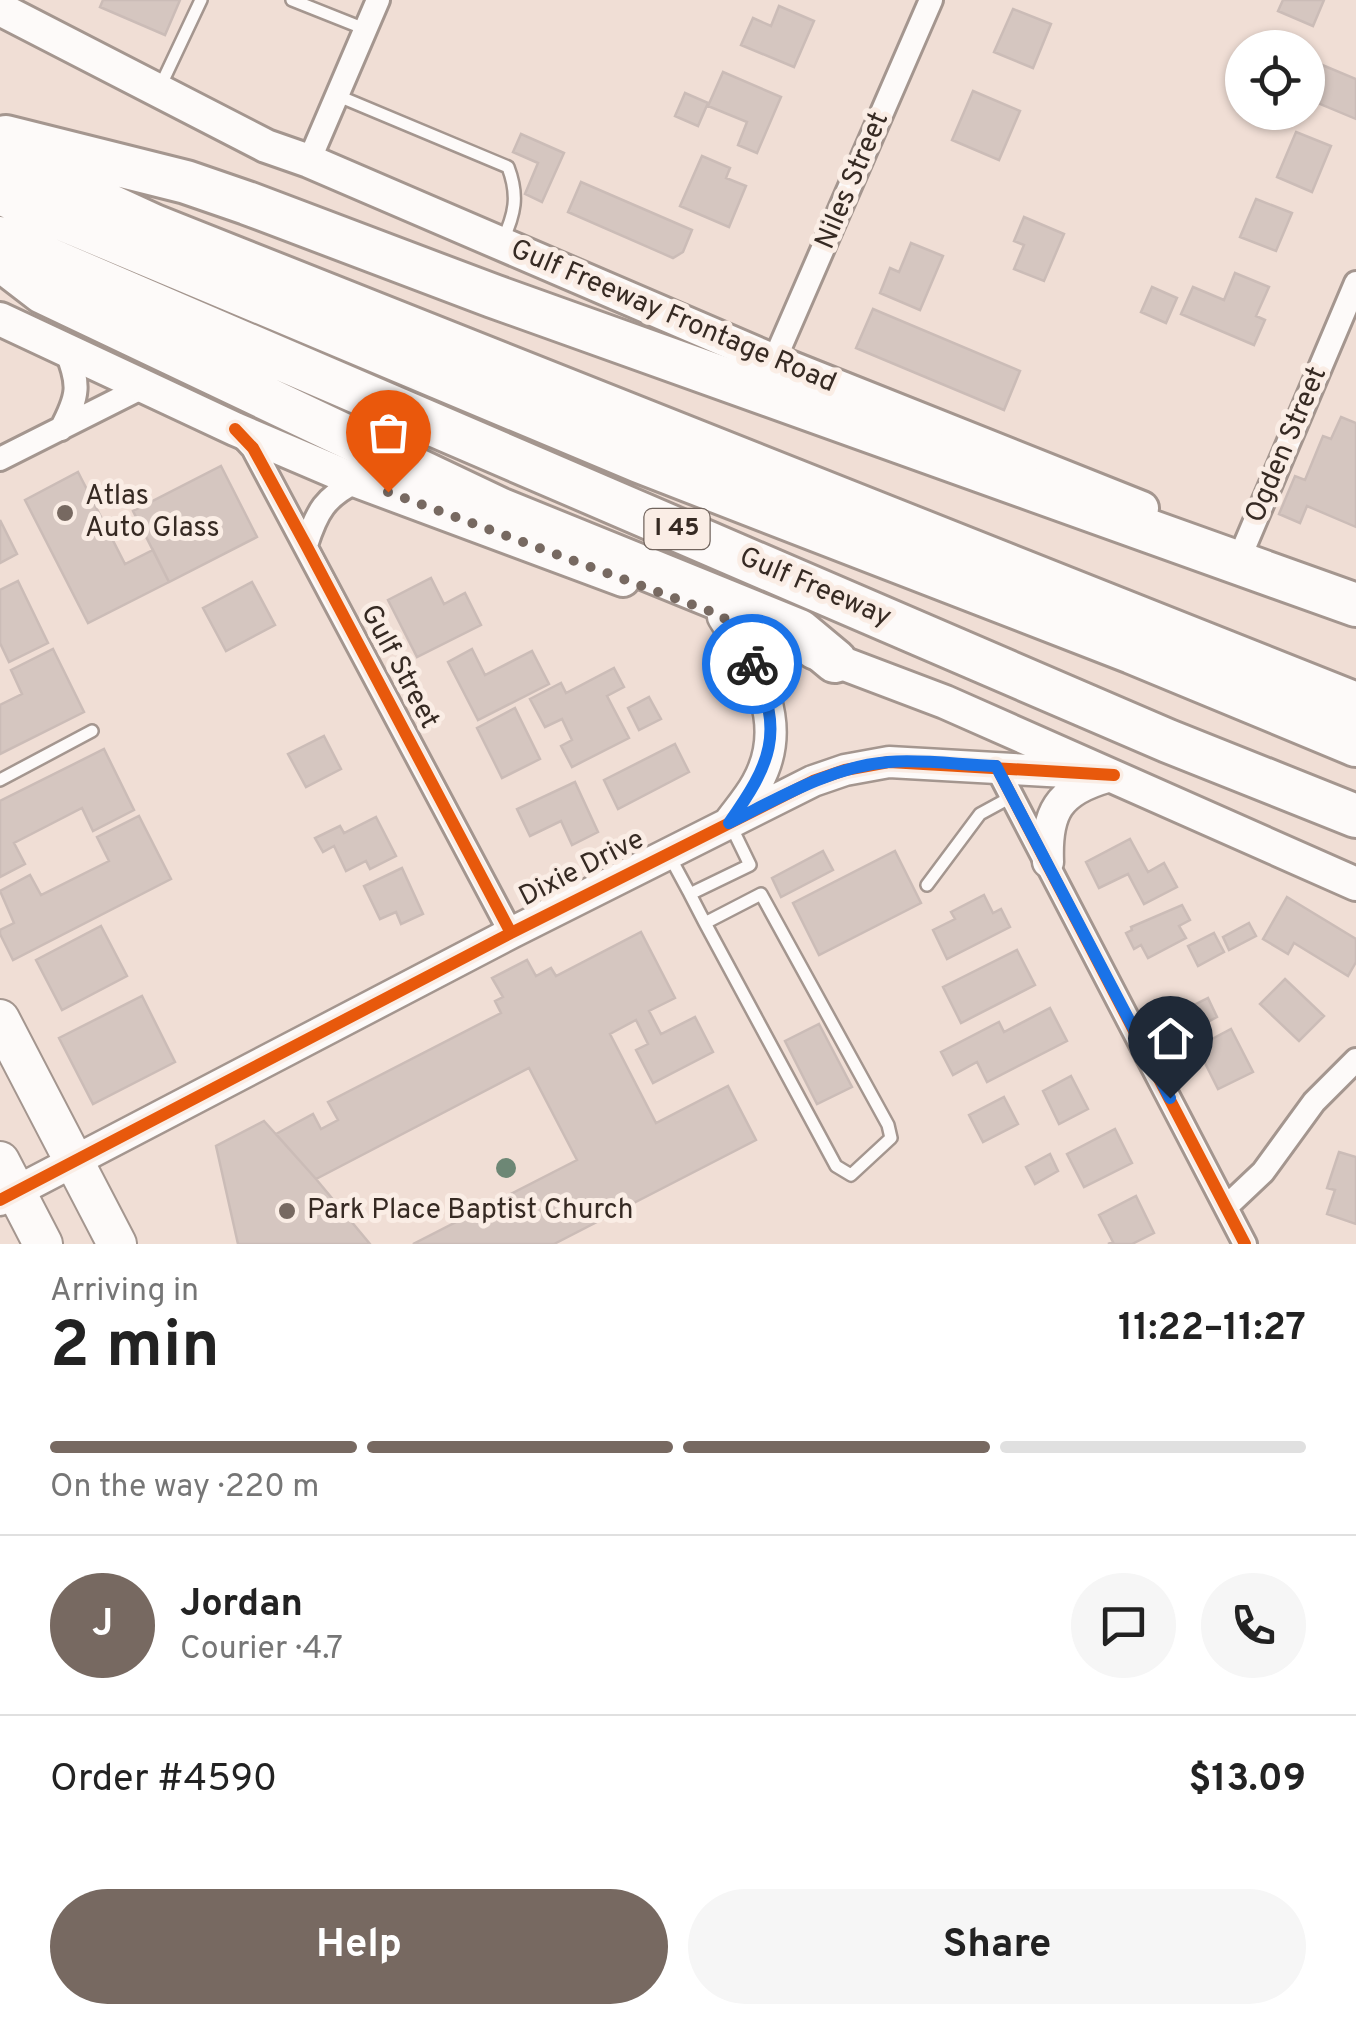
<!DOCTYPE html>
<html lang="en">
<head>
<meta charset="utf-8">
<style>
	:root { --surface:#fff; --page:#f6f6f6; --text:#222; --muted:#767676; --line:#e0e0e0; --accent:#776961 }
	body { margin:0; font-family:Overpass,sans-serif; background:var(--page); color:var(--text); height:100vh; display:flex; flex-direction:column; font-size:38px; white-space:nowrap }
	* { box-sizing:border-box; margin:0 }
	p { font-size:32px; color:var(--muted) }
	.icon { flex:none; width:55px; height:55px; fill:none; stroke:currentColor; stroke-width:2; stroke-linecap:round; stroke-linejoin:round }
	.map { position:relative; height:1244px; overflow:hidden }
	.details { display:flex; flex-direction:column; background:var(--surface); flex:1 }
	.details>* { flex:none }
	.controls { position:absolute; left:1225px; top:30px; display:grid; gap:20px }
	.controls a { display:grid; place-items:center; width:100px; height:100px; border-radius:50%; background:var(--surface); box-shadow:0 2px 8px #0004; font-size:50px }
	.pin { position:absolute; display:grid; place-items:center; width:85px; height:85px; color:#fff; margin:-102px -42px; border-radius:50% 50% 50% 0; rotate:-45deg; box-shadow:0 0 10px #0007 }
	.pin .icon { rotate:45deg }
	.courier { position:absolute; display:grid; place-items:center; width:100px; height:100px; margin:-50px; border:8px solid #1a73e8; border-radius:50%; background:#fff; color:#222; box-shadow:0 2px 12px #0007 }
	.head em { font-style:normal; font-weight:700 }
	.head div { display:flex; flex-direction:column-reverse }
	.head { display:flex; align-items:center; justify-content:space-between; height:170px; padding:0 50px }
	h1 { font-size:65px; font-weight:700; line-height:75px }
	.bar { display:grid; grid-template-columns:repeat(4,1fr); gap:15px 10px; align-content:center; height:120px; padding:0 50px }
	.bar i { height:12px; border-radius:8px; background:var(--line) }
	.bar .selected { background:var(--accent) }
	.bar p { grid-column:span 4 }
	.line { display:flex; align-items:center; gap:25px; padding:0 50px; border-top:2px solid var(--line) }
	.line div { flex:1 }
	.round { display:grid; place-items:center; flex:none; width:105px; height:105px; border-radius:52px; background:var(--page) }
	.cta { display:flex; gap:20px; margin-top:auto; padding:20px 50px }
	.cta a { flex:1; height:115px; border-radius:60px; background:var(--accent); color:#fff; font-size:40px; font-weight:700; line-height:115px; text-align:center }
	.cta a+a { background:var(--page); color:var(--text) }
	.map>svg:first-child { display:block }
	.building { fill:#d5c6c0; stroke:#cbbcb7; stroke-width:2.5 }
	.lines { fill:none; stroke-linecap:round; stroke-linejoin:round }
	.service-casing { stroke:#a4968f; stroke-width:16 }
	.minor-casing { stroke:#a4968f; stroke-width:28 }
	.tertiary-casing { stroke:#a4968f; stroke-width:35 }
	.secondary-casing { stroke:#a4968f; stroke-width:38 }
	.primary-casing { stroke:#a4968f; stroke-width:42 }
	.motorway-casing { stroke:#a4968f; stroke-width:48 }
	.service { stroke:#fdfaf9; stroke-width:11 }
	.minor { stroke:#fdfaf9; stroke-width:22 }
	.tertiary { stroke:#fdfaf9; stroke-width:30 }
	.secondary { stroke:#fdfaf9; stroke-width:32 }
	.primary { stroke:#fdfaf9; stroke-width:38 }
	.motorway { stroke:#fdfaf9; stroke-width:42 }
	.cycleway-casing { stroke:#faede5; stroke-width:19 }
	.cycleway { stroke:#e8590c; stroke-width:12 }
	.tree { fill:#6d8775 }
	.done { stroke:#776961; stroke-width:10; stroke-dasharray:0 18 }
	.route { stroke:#1a73e8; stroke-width:12 }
	.poi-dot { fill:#776961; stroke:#faede5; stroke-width:4 }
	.labels { text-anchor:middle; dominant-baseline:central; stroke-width:10; stroke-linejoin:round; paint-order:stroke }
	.shield { fill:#faede5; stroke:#71645d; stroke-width:2.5 }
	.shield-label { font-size:25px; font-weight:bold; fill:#362a23 }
	.street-label { font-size:28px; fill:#362a23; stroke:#faede5 }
	.poi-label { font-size:28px; fill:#362a23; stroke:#faede5; text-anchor:start }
</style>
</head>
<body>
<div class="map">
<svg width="1356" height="1244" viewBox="0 0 1356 1244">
	<rect width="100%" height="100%" fill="#f0ded5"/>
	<!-- building -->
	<path class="building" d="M103,0H180L165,35L100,7Z
		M1283,0H1324L1313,26L1278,11Z
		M779,6L814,21L794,67L741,45L753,18L771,26Z
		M1013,9L1051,24L1033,68L994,52Z
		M1308,59L1356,79V119L1308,99Z
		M723,72L781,97L757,153L738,145L747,122L708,106Z
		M973,91L1020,111L999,160L952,140Z
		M685,93L708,103L698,126L675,116Z
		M1296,132L1331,146L1312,192L1277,177Z
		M521,134L564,153L542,202L525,194L538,163L513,152Z
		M702,156L730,168L726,178L746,186L729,227L680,206Z
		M581,182L692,230L683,252L673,258L568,212Z
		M1256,199L1292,213L1276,251L1240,237Z
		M1024,217L1064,234L1044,281L1014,269L1024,245L1014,241Z
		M911,243L943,256L920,310L880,293L890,268L899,272Z
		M1235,273L1269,287L1256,316L1265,320L1254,345L1181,314L1193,287L1224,300Z
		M1152,287L1177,298L1166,323L1141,312Z
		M873,309L1020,371L1004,410L856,348Z
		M1341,417L1356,423V527L1307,506L1300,523L1279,514L1295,476L1305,480L1323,436L1331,439Z
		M221,466L257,537L169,582L133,511Z
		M78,472L125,564L153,550L169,582L88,623L25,500Z
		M0,520L17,554L0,563Z
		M431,578L444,604L465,593L481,625L417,657L388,600Z
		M18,581L48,643L9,662L0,643V590Z
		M252,582L275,625L226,651L203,608Z
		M53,649L84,712L0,754V705L22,694L11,670Z
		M472,649L485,675L532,651L549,684L478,720L448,662Z
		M614,668L624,687L607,696L629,738L572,767L561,746L572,740L562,719L545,727L530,699L561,683L566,693Z
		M649,697L661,719L639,730L628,708Z
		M515,708L540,759L502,778L477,728Z
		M324,736L341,769L306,787L288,754Z
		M675,744L689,772L618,809L604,780Z
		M104,749L134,810L93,831L82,808L14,843L25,864L0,877V801Z
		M575,782L598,832L572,845L561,821L530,836L517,809Z
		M139,816L171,879L13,960L0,934V930L14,923L0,891L30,875L41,895L109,861L97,837Z
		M376,817L396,856L370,869L366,861L346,871L334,846L323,852L315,838L340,826L344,833Z
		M1130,839L1148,872L1164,863L1177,887L1144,904L1128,874L1099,888L1086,862Z
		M823,851L833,870L781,897L772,878Z
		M895,851L921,903L819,955L793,903Z
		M402,868L423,914L401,924L396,912L380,919L364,886Z
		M984,895L993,913L1001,909L1010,927L947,959L933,930L955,919L951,912Z
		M1287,897L1356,939V962L1348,976L1294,943L1288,954L1263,939Z
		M1182,905L1190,920L1179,926L1186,938L1148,958L1141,945L1134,949L1126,933L1132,930L1131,927Z
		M1249,923L1256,936L1229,950L1223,937Z
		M101,926L127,976L62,1010L36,960Z
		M641,932L675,998L649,1011L661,1034L695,1017L713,1052L653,1083L636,1050L648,1044L636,1020L610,1034L656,1123L728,1086L756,1140L554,1244H413L577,1160L529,1068L316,1179L276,1134L313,1114L321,1129L338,1120L328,1102L501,1013L495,1001L503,997L492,978L527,960L536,976L551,968L556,976Z
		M1214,933L1224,952L1198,966L1188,946Z
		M1017,950L1035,985L961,1023L943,987Z
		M1285,979L1324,1016L1299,1041L1260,1004Z
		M142,996L175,1062L93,1104L59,1038Z
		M1208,998L1217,1017L1198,1027L1188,1008Z
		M1050,1008L1067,1041L987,1082L977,1062L953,1075L941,1052L999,1022L1004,1032Z
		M819,1024L852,1087L817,1104L785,1041Z
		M1231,1029L1253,1072L1218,1089L1197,1047Z
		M1071,1076L1088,1109L1059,1124L1043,1091Z
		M1004,1097L1018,1124L983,1142L969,1115Z
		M264,1121L316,1179L370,1244H238L216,1146Z
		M1115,1129L1132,1163L1084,1187L1067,1154Z
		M1339,1152L1356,1157V1224L1327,1214L1335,1190L1327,1188Z
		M1050,1154L1058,1171L1035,1184L1026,1167Z
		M1136,1196L1154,1233L1132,1244H1108L1113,1242L1099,1215Z"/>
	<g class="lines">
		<!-- service casing -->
		<g class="service-casing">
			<path id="service" d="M292,0L365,29
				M160,87L201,0
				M336,95L508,167C519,196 515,214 502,242
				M0,780L92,731
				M670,857L690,894L750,865L731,826
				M927,885L980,814L1013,796
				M690,894L705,923L836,1166L851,1175L891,1138L888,1125L761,894L705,923"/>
		</g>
		<!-- minor casing -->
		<g class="minor-casing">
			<path id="minor" d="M309,161L378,0
				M774,361L931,0
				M61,429C79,395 80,385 66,350
				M241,435L253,448L511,933
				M0,459L145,386
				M306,545C317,511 325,497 357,481
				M1242,552L1356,283
				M996,766L1245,1244
				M1226,1207L1263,1172L1314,1102L1356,1060"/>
		</g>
		<!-- tertiary casing -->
		<g class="tertiary-casing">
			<path id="tertiary" d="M723,617C755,668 791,722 757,783C750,796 739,809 730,821
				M1048,862C1046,812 1058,791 1107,777
				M0,1200L511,933L813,781L845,770L889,762L1101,774"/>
		</g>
		<!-- secondary casing -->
		<g class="secondary-casing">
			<path id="secondary" d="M0,9L266,146L309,161L774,361L1142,508
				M0,319L235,429L357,481L623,580
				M813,652L945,702L1356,884"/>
		</g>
		<!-- primary casing -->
		<g class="primary-casing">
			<path id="primary" d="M0,1019L117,1244
				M0,1161L43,1244"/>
		</g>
		<!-- motorway casing -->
		<g class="motorway-casing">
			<path id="motorway" d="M6,137L186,182L247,203L493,296L1356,605
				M0,155L154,226L1356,704
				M0,193L639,461L1132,652L1356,745
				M0,238L1168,741L1356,816
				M0,259L43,292L499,509L799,631L835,661"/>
		</g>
		<!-- service -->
		<use href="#service" class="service"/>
		<!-- minor -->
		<use href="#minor" class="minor"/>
		<!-- tertiary -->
		<use href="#tertiary" class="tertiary"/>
		<!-- secondary -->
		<use href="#secondary" class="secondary"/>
		<!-- primary -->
		<use href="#primary" class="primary"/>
		<!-- motorway -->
		<use href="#motorway" class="motorway"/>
		<!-- cycleway casing -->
		<g class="cycleway-casing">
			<path id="cycleway" d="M235,429L253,448L306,545L511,933
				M996,766L1245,1244
				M0,1200L511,933L813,781L845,770L889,762L1114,775"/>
		</g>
		<!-- cycleway -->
		<use href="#cycleway" class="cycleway"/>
	</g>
	<!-- trees -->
	<circle class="tree" cx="506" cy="1168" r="10"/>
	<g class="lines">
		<!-- done -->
		<path class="done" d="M388,492L723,616L752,664"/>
		<!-- route -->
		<path class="route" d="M752,664C786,732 770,765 729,823C779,798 830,767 888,762C923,759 961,765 996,766L1170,1098"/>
	</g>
	<!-- markers -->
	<g class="poi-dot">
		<circle cx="65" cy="513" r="10"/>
		<circle cx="287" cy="1211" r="10"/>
	</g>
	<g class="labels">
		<!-- shield labels -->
		<rect class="shield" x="644.5" y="509" width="65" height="40" rx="8"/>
		<g class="shield-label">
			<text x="677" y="529">I 45</text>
		</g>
		<!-- street labels -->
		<g class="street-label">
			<text transform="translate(853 181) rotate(-67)">Niles Street</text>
			<text transform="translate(673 317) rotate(23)">Gulf Freeway Frontage Road</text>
			<text transform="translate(1287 445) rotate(-67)">Ogden Street</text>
			<text transform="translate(815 588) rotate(23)">Gulf Freeway</text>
			<text transform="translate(399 667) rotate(62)">Gulf Street</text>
			<text transform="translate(582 869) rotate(-27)">Dixie Drive</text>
		</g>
		<!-- poi labels -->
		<g class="poi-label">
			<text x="85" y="497">Atlas<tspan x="85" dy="32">Auto Glass</tspan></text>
			<text x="307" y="1211">Park Place Baptist Church</text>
		</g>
	</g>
</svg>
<div class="controls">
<a><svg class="icon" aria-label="locate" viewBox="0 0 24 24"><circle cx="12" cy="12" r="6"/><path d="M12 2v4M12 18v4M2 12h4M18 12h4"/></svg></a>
</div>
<div class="pin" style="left:388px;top:492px;background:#ea580c"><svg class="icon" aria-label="bag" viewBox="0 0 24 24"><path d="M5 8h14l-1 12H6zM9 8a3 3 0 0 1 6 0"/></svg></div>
<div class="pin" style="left:1170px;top:1098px;background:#1f2937"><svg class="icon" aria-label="home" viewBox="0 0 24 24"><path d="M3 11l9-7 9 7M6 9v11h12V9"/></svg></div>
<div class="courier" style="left:752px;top:664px"><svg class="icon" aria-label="bike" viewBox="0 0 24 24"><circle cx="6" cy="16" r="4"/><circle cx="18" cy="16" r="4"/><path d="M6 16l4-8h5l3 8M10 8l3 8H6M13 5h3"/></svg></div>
</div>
<section class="details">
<div class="head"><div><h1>2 min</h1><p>Arriving in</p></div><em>11:22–11:27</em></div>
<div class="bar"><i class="selected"></i><i class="selected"></i><i class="selected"></i><i></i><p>On the way · 220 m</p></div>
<div class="line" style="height:180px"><b class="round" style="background:var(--accent);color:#fff">J</b><div><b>Jordan</b><p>Courier · 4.7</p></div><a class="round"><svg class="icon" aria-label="chat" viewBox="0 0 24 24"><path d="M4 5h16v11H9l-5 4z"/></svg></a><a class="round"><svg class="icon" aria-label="phone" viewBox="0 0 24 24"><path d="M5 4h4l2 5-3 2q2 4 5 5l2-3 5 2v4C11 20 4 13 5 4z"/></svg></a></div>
<div class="line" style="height:130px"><div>Order #4590</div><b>$13.09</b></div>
<div class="cta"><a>Help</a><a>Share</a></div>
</section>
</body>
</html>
